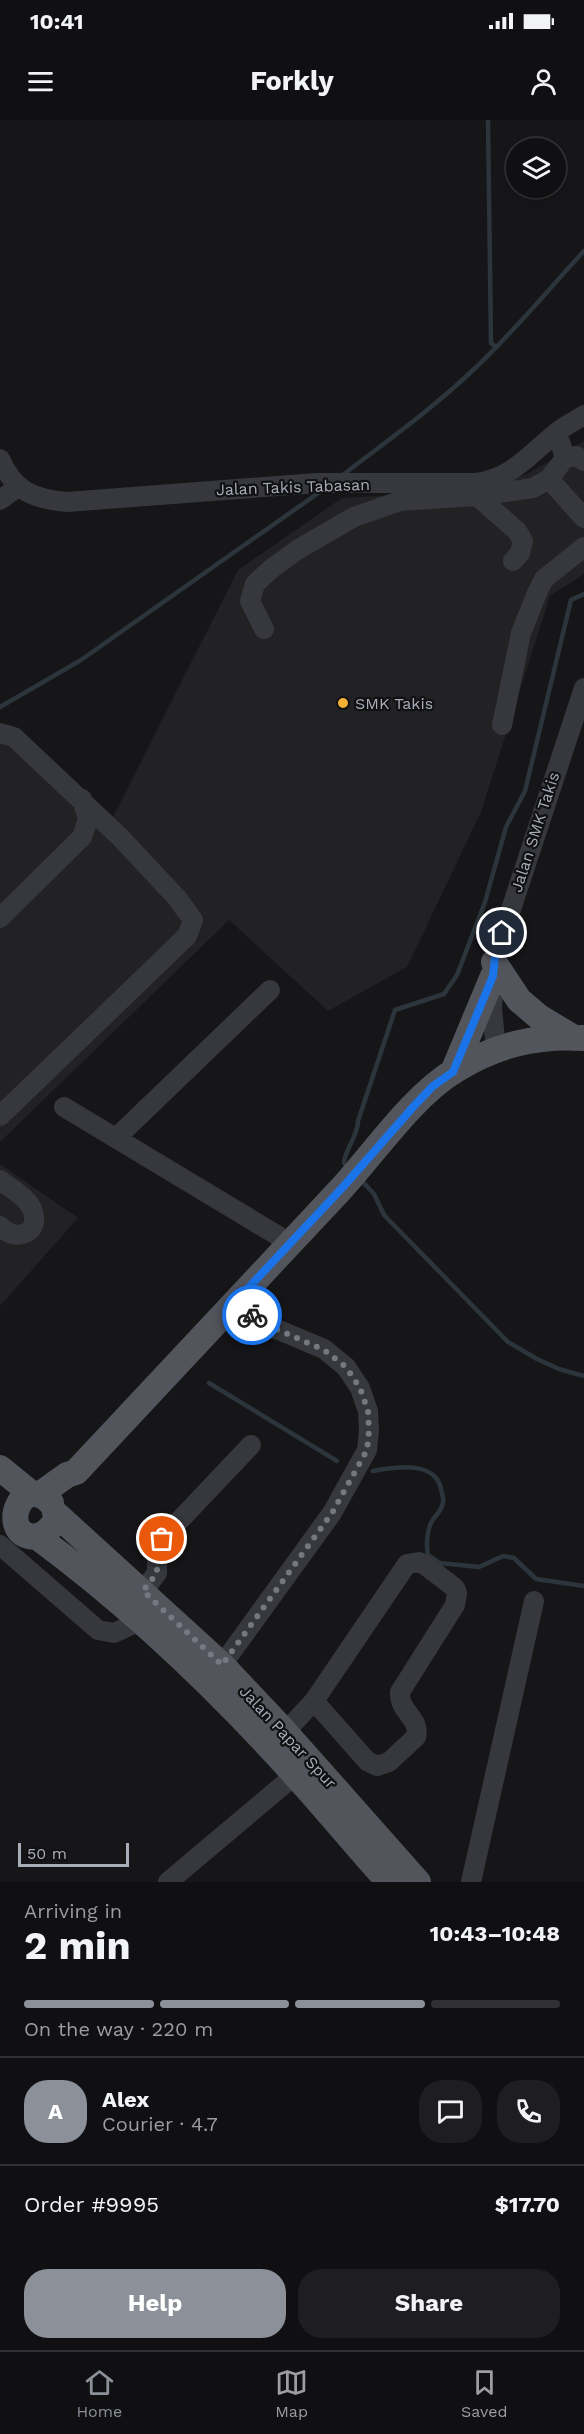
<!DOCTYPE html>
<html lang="en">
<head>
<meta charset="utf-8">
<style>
	:root { --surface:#101012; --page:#1e1e20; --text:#f1f3f6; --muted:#9c9d9f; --line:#303032; --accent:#8c9099 }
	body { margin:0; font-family:"Work Sans",sans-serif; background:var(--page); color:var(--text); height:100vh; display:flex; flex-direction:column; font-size:22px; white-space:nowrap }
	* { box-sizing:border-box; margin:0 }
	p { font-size:20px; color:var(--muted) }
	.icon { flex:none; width:33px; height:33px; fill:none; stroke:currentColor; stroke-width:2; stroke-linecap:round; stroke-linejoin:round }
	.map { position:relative; height:1762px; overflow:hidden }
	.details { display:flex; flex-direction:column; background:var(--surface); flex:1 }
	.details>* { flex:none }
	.tools { position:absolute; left:506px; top:18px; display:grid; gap:12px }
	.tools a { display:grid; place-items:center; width:60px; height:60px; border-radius:50%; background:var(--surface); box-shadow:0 3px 9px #0003,0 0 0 2px var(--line); font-size:30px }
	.scale { position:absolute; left:18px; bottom:15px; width:111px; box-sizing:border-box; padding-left:6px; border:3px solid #a8adb8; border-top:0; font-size:16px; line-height:21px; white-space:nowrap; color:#a8adb8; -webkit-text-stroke:4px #111113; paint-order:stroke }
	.pin { position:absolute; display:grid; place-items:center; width:51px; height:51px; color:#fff; margin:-26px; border:3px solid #fff; border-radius:50%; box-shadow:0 2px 6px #0007 }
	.courier { position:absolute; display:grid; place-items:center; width:60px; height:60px; margin:-30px; border:4px solid #1a73e8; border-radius:50%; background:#fff; color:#222; box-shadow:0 2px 8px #0007 }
	.overview em { font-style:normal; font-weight:700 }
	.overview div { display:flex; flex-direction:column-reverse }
	.overview { display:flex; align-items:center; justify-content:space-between; height:102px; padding:0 24px }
	h1 { font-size:39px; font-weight:700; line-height:45px }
	.bar { display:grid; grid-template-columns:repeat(4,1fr); gap:9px 6px; align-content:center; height:72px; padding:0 24px }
	.bar i { height:8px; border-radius:4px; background:var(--line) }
	.bar .active { background:var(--accent) }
	.bar p { grid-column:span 4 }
	.line { display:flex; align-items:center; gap:15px; padding:0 24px; border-top:2px solid var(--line) }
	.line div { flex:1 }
	.round { display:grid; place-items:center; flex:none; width:63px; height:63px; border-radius:24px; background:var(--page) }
	.button { display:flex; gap:12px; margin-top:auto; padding:12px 24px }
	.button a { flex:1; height:69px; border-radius:24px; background:var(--accent); color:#fff; font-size:24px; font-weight:700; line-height:69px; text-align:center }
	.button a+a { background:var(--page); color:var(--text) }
	.status { display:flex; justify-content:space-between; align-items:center; height:42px; padding:0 30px; background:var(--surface); direction:ltr }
	.status svg { height:16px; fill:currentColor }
	header { display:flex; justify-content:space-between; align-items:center; height:78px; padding:0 24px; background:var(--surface); font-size:27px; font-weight:700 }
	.menu { display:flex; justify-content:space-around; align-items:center; height:84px; border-top:2px solid var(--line); background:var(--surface); font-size:16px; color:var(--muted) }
	.menu a { display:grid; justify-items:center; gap:3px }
	.menu .active { color:var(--accent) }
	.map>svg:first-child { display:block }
	.built { fill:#222225 }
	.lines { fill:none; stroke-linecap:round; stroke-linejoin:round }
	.stream { stroke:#2c353c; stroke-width:4.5 }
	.minor { stroke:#37383d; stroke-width:20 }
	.major { stroke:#53555c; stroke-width:26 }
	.done { stroke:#757880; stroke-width:6; stroke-dasharray:0 10.8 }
	.route { stroke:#1a73e8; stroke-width:8 }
	.poi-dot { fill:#f2b134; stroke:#111113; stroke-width:2 }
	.labels { text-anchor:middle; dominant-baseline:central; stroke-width:4.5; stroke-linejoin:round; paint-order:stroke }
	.street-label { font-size:16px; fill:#a8adb8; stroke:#111113 }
	.poi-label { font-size:16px; fill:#a8adb8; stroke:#111113; text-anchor:start }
</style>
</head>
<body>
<div class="status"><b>10:41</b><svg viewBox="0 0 49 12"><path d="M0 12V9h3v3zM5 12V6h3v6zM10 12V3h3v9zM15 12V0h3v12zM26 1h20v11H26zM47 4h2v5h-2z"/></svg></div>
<header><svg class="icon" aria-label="menu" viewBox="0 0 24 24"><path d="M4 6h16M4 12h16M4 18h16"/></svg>Forkly<svg class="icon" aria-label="person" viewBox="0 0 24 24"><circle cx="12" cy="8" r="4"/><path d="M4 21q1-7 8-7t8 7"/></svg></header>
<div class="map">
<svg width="584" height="1762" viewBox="0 0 584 1762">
	<rect width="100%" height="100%" fill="#161618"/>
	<!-- built -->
	<path class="built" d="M584,321V454L550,476L481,692L407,847L328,891L229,800L0,1022V604L112,699L238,450L342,378L472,371L527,354Z
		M0,1044L78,1098L0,1186Z"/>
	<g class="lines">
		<!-- stream -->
		<path class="stream" d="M488,0L491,223L496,227
			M340,357C384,323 431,290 472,251C512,214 547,171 584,131
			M0,587L81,540L324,369
			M349,1048L344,1043C345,1028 358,1017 358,1001L395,890L444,874L457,855L485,782L506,707L525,671L571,480L584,474
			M361,1060L374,1074L384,1095L508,1222L537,1239L559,1249L584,1256
			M209,1263L337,1341
			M373,1351C395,1347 435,1340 441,1369C442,1374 444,1378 443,1383C441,1392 435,1395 431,1403C427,1411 426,1426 428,1435L440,1443L479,1447L503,1436L514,1438L536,1459L584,1466"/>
		<!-- minor -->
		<path class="minor" d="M565,338L576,336L584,341
			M0,339C14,371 33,379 67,382L317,363H476C512,358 529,335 556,313C564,306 575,301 584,295
			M549,359L584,398
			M477,376L517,411L523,421L520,433L513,441
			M0,380L18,367
			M264,509L250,481L255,464L271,449L297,430L354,397L400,381L477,376L533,368L549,359L565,338L557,312
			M502,605L521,513L537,473L544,459L584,427
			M0,613L14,617L120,717L177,778L193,800L187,816L0,996
			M0,798L82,717L88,699L82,679
			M496,929L492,889L495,838L584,568
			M64,987L290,1123
			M116,1018L270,870
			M0,1060C10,1068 27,1077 32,1089C42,1112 16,1124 0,1106
			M0,1425L98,1510L114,1513L140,1501
			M143,1471L157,1453V1426L162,1419L251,1325
			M222,1545L332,1393L367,1330L369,1311L368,1291L360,1268L346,1247L324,1229L274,1208L252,1194L236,1181
			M285,1612L314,1581L407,1444L419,1442L425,1445L455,1468L457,1473L455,1485L400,1572C398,1591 421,1598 416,1617L389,1642L377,1646L367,1641L314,1581
			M168,1762L295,1655
			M471,1762L534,1481"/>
		<!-- major -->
		<path class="major" d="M494,842L519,880L539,897L574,918
			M453,952L493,856
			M0,1348L32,1374
			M39,1375L67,1355L76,1352C164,1257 253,1163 341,1069C375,1032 412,977 454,951C495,925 536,915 584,918
			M55,1393L222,1545L285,1612L418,1762
			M50,1408C45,1414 38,1418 29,1416C0,1409 22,1352 51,1383
			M36,1416C131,1486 218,1569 296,1656C328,1691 357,1727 389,1762"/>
	</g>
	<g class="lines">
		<!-- done -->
		<path class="done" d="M162,1419L157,1426V1453L143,1471L222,1545L332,1393L367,1330L369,1311L368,1291L360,1268L346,1247L324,1230L274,1208L252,1195"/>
		<!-- route -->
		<path class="route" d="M252,1195L236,1181L343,1067L414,986L433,966L453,952L493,856L495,838L502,813"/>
	</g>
	<!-- markers -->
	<circle class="poi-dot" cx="343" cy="583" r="6"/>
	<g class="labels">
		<!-- street labels -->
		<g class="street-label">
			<text transform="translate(293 367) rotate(-2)">Jalan Takis Tabasan</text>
			<text transform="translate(535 712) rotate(-72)">Jalan SMK Takis</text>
			<text transform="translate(288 1617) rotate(47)">Jalan Papar Spur</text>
		</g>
		<!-- poi labels -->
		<g class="poi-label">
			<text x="355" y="583">SMK Takis</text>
		</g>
	</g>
</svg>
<div class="tools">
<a><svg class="icon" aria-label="layers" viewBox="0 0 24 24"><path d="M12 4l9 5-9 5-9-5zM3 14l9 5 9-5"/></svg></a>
</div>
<div class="scale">50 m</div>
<div class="pin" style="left:162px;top:1419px;background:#ea580c"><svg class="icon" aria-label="bag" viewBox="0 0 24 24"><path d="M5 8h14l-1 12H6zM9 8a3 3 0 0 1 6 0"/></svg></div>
<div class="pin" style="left:502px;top:813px;background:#1f2937"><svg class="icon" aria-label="home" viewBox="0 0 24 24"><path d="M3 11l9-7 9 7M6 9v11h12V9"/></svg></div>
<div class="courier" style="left:252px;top:1195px"><svg class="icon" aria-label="bike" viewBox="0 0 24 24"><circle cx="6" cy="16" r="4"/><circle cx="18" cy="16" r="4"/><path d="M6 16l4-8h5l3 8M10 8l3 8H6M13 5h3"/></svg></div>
</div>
<section class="details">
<div class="overview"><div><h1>2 min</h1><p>Arriving in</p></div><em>10:43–10:48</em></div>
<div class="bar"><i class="active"></i><i class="active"></i><i class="active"></i><i></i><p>On the way · 220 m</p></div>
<div class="line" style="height:108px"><b class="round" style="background:var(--accent);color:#fff">A</b><div><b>Alex</b><p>Courier · 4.7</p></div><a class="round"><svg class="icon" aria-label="chat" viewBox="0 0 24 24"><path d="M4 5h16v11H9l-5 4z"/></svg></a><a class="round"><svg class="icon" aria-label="phone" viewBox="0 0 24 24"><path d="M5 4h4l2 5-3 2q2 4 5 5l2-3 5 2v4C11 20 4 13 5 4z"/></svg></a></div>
<div class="line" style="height:78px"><div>Order #9995</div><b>$17.70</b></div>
<div class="button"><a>Help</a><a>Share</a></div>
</section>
<nav class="menu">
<a class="active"><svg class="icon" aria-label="home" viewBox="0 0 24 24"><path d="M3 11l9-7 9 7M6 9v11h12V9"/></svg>Home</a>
<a><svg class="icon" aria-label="map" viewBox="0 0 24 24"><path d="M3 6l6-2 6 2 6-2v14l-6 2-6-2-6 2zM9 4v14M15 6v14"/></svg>Map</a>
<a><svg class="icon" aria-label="saved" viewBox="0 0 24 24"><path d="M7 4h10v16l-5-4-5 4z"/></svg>Saved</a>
</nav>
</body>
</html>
